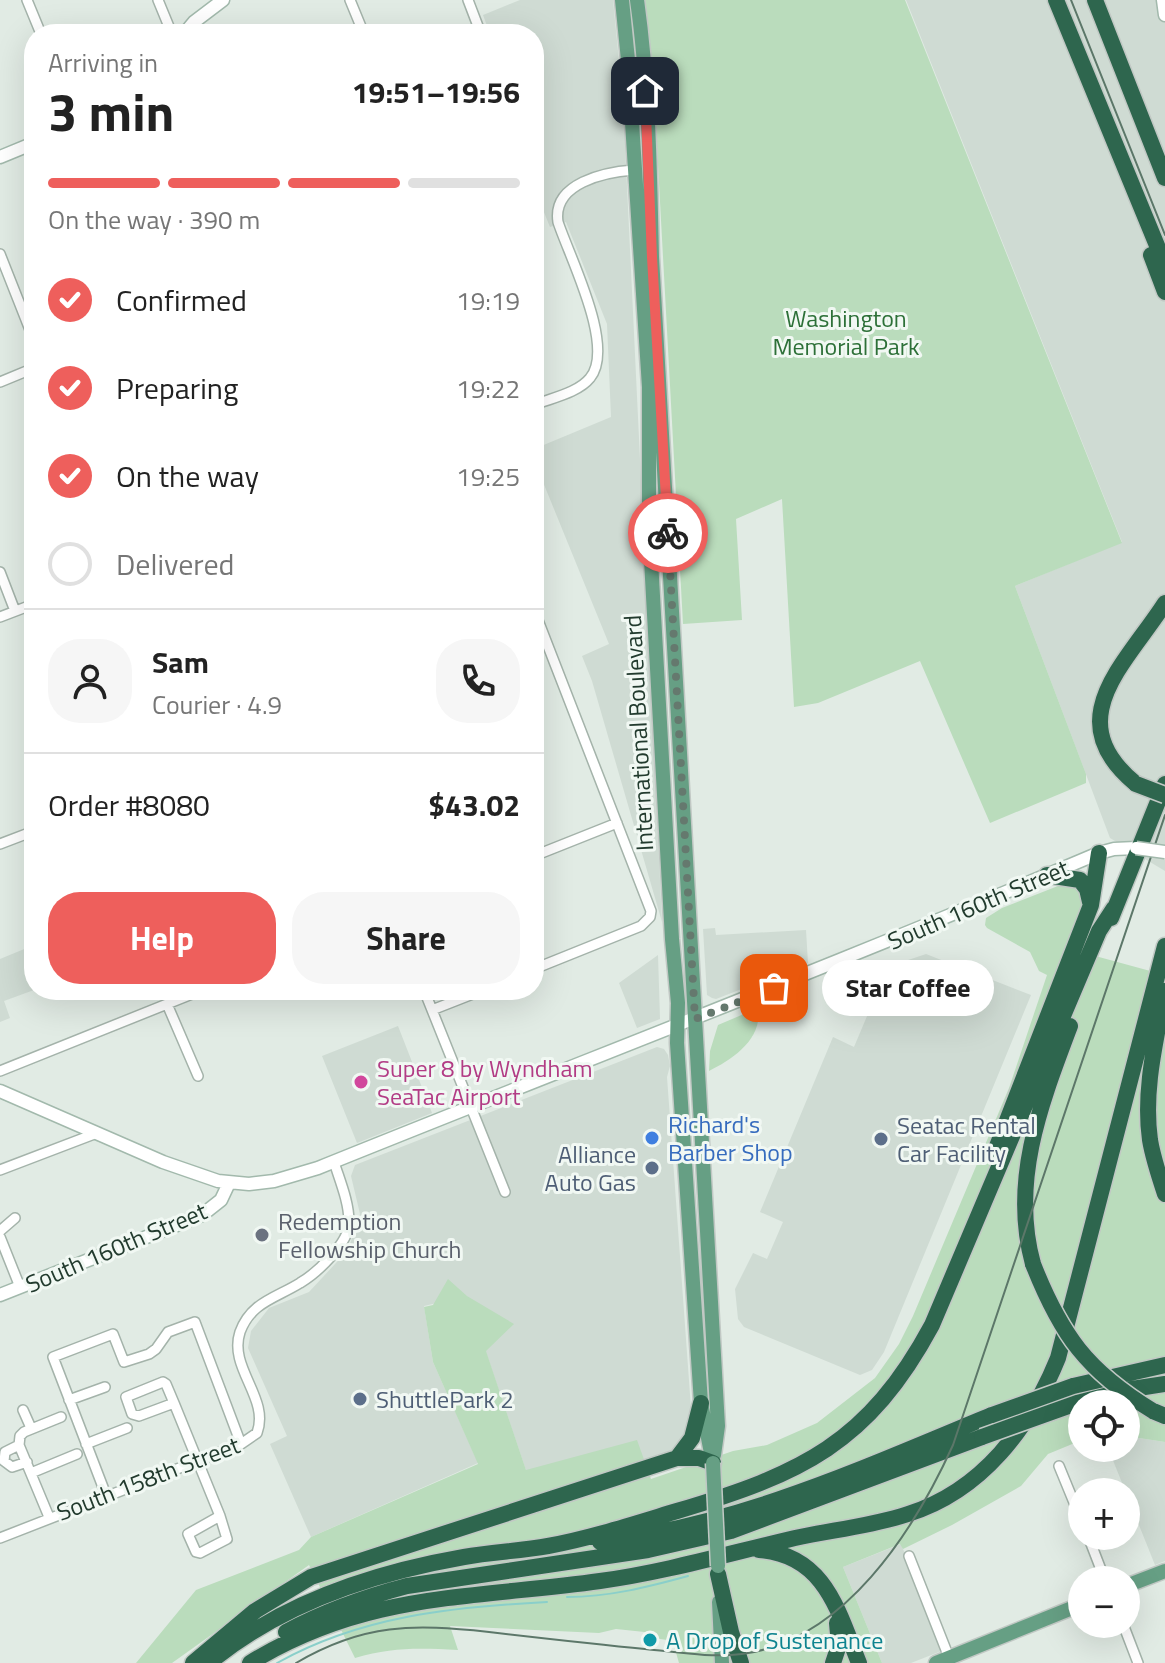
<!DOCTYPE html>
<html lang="en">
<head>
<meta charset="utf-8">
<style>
	:root { --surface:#fff; --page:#f6f6f6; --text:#222; --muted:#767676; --line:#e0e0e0; --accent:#ee5f5c }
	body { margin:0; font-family:"Titillium Web",sans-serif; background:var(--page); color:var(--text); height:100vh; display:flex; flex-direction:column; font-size:30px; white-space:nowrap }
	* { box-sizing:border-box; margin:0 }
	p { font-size:26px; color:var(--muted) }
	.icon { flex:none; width:44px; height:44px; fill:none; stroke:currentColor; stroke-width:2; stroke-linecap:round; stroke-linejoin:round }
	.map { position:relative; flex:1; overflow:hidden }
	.panel { position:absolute; left:24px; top:24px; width:520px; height:976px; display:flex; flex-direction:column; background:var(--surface); border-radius:32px; box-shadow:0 8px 32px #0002 }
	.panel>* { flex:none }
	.controls { position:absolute; left:1068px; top:1390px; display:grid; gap:16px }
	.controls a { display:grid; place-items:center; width:72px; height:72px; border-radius:50%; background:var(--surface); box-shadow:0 8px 32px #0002; font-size:40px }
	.pin { position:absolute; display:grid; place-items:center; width:68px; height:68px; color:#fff; margin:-34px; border-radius:16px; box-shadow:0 4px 12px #0006 }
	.courier { position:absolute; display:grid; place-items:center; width:80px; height:80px; margin:-40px; border:6px solid #ee5f5c; border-radius:50%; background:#fff; color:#222; box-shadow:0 2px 10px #0007 }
	.bubble { position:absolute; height:56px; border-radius:28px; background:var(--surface); box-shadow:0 8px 32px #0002; font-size:26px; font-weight:700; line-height:56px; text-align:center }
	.overview em { font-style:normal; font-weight:700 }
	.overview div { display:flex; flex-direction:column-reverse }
	.overview { display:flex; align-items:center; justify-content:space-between; height:136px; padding:0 24px }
	h1 { font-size:52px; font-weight:700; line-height:60px }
	.bar { display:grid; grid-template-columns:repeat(4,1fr); gap:12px 8px; align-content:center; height:96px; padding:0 24px }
	.bar i { height:10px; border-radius:6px; background:var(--line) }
	.bar .selected { background:var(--accent) }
	.bar p { grid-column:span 4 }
	.line { display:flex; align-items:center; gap:20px; padding:0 24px; border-top:2px solid var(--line) }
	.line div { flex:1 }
	.round { display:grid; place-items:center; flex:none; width:84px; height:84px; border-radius:32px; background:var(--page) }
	ol { padding:0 24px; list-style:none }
	li { display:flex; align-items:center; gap:24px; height:88px }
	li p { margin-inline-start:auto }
	li .icon { padding:8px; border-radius:50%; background:var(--accent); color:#fff; stroke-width:4 }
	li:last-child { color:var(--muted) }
	li i { width:44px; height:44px; border:4px solid var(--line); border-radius:50% }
	.cta { display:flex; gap:16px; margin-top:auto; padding:16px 24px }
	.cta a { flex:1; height:92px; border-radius:32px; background:var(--accent); color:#fff; font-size:32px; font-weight:700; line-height:92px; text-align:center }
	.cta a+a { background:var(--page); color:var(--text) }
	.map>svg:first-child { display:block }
	.built { fill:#cfdbd3 }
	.green { fill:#badcbc }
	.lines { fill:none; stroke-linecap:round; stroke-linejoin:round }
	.stream { stroke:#8acfca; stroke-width:2 }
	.street-casing { stroke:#a4b3aa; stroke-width:12 }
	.secondary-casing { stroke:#a2b9ac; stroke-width:15 }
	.primary-casing { stroke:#c1c8c4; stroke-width:17 }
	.highway-casing { stroke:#c1c8c4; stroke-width:19 }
	.street { stroke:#fff; stroke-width:9 }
	.secondary { stroke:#fff; stroke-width:12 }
	.primary { stroke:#669f84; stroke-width:14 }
	.highway { stroke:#2e664e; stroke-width:16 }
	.tram { stroke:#5c7769; stroke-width:2 }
	.secondary-bridge-casing { stroke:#a2b9ac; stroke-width:15; stroke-linecap:butt }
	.primary-bridge-casing { stroke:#c1c8c4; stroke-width:17; stroke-linecap:butt }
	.highway-bridge-casing { stroke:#c1c8c4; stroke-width:19; stroke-linecap:butt }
	.secondary-bridge { stroke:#fff; stroke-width:12 }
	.primary-bridge { stroke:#669f84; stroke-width:14 }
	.highway-bridge { stroke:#2e664e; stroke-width:16 }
	.done { stroke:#65796e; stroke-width:8; stroke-dasharray:0 14.4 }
	.route { stroke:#ee5f5c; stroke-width:10 }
	.hotel-dot { fill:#d1479c; stroke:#f1f8f3; stroke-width:3 }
	.shop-dot { fill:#3f7fe0; stroke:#f1f8f3; stroke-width:3 }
	.service-dot { fill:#5c6f8a; stroke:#f1f8f3; stroke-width:3 }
	.worship-dot { fill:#6b7280; stroke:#f1f8f3; stroke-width:3 }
	.culture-dot { fill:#0f9aa8; stroke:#f1f8f3; stroke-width:3 }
	.labels { text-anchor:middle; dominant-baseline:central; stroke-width:6; stroke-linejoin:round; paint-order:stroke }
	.park-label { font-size:24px; fill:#2d7038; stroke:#f1f8f3 }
	.street-label { font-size:24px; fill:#223b2e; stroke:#f1f8f3 }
	.hotel-label { font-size:24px; fill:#b23c85; stroke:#f1f8f3; text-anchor:start }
	.shop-label { font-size:24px; fill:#366cbe; stroke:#f1f8f3; text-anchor:start }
	.service-label { font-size:24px; fill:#4e5e75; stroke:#f1f8f3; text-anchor:start }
	.worship-label { font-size:24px; fill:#5b616d; stroke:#f1f8f3; text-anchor:start }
	.culture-label { font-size:24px; fill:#0d838f; stroke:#f1f8f3; text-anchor:start }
</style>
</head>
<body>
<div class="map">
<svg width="1165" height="1663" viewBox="0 0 1165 1663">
	<rect width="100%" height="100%" fill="#e1ebe4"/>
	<!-- built -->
	<path class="built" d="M520,0H613L623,102L662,922L592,681L582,656L609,644L534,460V449L611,417L607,324L566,222L550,227L539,200L534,201V34H490L483,15Z
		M906,0H1165V871L1110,838L1015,586L1122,542Z
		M715,928L716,935L806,930L808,963L716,999L712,998L707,995L703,929Z
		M34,945V990L4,1001L10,1018L0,1022V959Z
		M926,954L1031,995L884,1352L872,1370L860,1375L744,1327L738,1319L735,1289L753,1253L767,1259L783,1222L760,1212L833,1037L854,1047L870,1009L866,1007L881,969Z
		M658,955L660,1019L637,1028L619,983Z
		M398,1026L432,1113L357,1143L322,1056Z
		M657,1047L664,1049L668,1055L670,1066L667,1077L692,1422L685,1437L673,1451L534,1494L467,1296L424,1306L433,1362L478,1463L311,1537L270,1444L287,1436L248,1348L251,1331L269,1308L309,1292L348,1250L360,1214L351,1176L355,1165Z
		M1126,1436L1165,1442V1561L1155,1565L1108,1448H1126Z
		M901,1544L944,1650L911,1663H882L843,1567Z"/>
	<!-- green -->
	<path class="green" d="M645,0H905L1122,543L1015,586L1086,774V783L990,823L920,661L818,703L794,707L782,499L736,519L742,620L683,624L656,128Z
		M1063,884C1075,883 1079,889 1084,899L1066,948L1165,975V1442L1126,1436V1404H1082V1440L1048,1454L1021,1486L952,1525L903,1549L900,1544L843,1567L882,1663H679L675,1649L667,1640L654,1638V1633L616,1629L599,1633L450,1626L458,1650C419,1648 392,1647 355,1658L309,1565L172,1663H136L196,1590L299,1550L311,1537L478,1464L433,1362L424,1307L433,1305L448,1279L467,1296L514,1324L486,1351L526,1470L637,1440L651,1479L733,1451L767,1445L817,1423L875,1378L899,1344L913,1316L1009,1088L1047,975L1039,971L1030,952L987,928L985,925L986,918L1002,908Z
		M758,1008C763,1039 733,1059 709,1071L710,1051L718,1025Z"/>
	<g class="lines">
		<!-- stream -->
		<path class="stream" d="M567,1597C609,1597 648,1587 688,1576
			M277,1663C361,1616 452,1607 547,1602"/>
		<!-- street casing -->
		<g class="street-casing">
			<path id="street" d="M27,0L41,34
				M158,0L172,34
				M350,0L364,34
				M468,0L481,34
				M0,254L34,340
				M0,382L34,368
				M534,405C551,398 578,393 590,378C616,347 569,256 558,222C552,183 605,172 634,170
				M0,572L15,611
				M534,610L651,911L650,917L641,926L534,969
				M0,617L34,604
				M0,844L34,831
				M534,856L617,823
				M424,990L505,1192
				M167,1004L198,1076
				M432,1010L483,990
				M0,1071L202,990
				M0,1170L97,1133
				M0,1231L15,1218
				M0,1237L20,1287
				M163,1382L166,1384L174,1403L139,1416L132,1414L126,1397Z
				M69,1400L105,1387
				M174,1403L220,1516
				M23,1410L31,1428
				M86,1444L127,1428
				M19,1445L5,1452L4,1461L12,1467L27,1462
				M1059,1466L1082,1522
				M31,1473L77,1454
				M106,1495L53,1357L113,1334L124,1362L149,1354L156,1349L168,1332L195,1322L241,1444
				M220,1516L227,1539L200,1553L196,1552L188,1534Z
				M49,1517L19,1445L20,1436L24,1432L61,1417
				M1088,1536L1105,1580
				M0,1538L241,1444L257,1433C270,1398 228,1368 240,1332C251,1302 276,1298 300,1283C317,1273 350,1242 349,1222C349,1202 340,1181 334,1162
				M909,1556L950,1660
				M1123,1624L1138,1663"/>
		</g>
		<!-- secondary casing -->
		<g class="secondary-casing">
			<path id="secondary" d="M1163,0L1165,15
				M184,34L194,22L223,0
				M0,157L34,143
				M0,1091L163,1162L218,1181L249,1184L274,1181L318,1168C578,1063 840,963 1099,853L1114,849L1136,848
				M0,1295L202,1215L221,1200L229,1183"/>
		</g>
		<!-- primary casing -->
		<g class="primary-casing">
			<path id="primary" d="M622,0L628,60L649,387V524L672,939L678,1003L677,1043L701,1403L713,1463
				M637,0C649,85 650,172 652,257L718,1426L714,1455
				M1126,1586L1165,1571
				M719,1602L722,1663
				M936,1663L1082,1604"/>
		</g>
		<!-- highway casing -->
		<g class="highway-casing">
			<path id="highway" d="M1056,0L1165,265
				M1095,0L1165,178
				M1151,255L1165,292
				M1136,784C1058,720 1125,665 1165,603
				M1047,875L1080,880L1087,889L1090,902
				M1111,918L1165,784
				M1165,991C1156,1040 1143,1090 1150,1140C1153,1158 1159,1176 1165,1194
				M996,1149L1091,905L1099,853
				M1033,1264C1010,1181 1041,1103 1070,1026
				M1073,1386L1165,1365
				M1077,1403L1132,1389L1165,1384
				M1153,1411L1165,1416
				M677,1458L692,1438L701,1403
				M600,1542C742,1524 861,1469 992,1415
				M759,1550C825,1555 838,1611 859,1663
				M718,1574L731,1632L741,1663
				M286,1632C325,1611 365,1597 407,1586L648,1550L731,1531L982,1437
				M193,1663L255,1611L311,1577L677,1458H699L713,1463
				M209,1663C281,1603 372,1573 464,1557C491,1552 520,1551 548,1546C591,1538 634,1524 677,1511C801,1474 868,1444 932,1325L1099,931L1114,908
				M250,1663C365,1592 472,1599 600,1581C666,1572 730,1553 795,1538C832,1530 872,1526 908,1514C982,1491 1030,1427 1058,1358L1165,946
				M833,1663L839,1645L837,1623"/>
		</g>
		<!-- street -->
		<use href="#street" class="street"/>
		<!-- secondary -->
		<use href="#secondary" class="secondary"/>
		<!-- primary -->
		<use href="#primary" class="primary"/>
		<!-- highway -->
		<use href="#highway" class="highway"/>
		<!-- tram -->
		<path class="tram" d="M1071,0L1165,235
			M296,1663C364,1623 413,1624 489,1632C541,1638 593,1644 645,1649C677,1652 710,1658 742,1654C844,1641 914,1531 953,1445L1165,815"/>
		<!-- secondary-bridge casing -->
		<g class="secondary-bridge-casing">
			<path id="secondary-bridge" d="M1136,848L1165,852"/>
		</g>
		<!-- primary-bridge casing -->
		<g class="primary-bridge-casing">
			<path id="primary-bridge" d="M713,1463L718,1566"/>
		</g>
		<!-- highway-bridge casing -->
		<g class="highway-bridge-casing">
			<path id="highway-bridge" d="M1136,784L1165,795
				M1033,1264C1061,1335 1087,1371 1153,1411
				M992,1415L1073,1386
				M982,1437L1077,1403"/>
		</g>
		<!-- secondary-bridge -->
		<use href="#secondary-bridge" class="secondary-bridge"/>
		<!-- primary-bridge -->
		<use href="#primary-bridge" class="primary-bridge"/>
		<!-- highway-bridge -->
		<use href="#highway-bridge" class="highway-bridge"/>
	</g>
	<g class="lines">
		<!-- done -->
		<path class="done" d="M668,533L695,1019L774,988"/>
		<!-- route -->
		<path class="route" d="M645,91L652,257L668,533"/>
	</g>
	<!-- markers -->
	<circle class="hotel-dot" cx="361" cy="1082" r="8"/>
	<circle class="shop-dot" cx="652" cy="1138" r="8"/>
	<g class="service-dot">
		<circle cx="881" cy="1139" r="8"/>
		<circle cx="652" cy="1168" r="8"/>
		<circle cx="360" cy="1399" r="8"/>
	</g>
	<circle class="worship-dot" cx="262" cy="1235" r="8"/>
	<circle class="culture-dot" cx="650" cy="1640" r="8"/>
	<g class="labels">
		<!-- park labels -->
		<g class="park-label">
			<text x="846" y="318">Washington<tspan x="846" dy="28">Memorial Park</tspan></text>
		</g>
		<!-- street labels -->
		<g class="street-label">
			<text transform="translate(638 733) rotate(-93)">International Boulevard</text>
			<text transform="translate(978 904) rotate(-23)">South 160th Street</text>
			<text transform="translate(116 1247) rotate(-23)">South 160th Street</text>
			<text transform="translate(148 1478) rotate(-21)">South 158th Street</text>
		</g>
		<!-- hotel labels -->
		<g class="hotel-label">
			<text x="377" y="1068">Super 8 by Wyndham<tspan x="377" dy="28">SeaTac Airport</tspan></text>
		</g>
		<!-- shop labels -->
		<g class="shop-label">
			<text x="668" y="1124">Richard's<tspan x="668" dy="28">Barber Shop</tspan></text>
		</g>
		<!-- service labels -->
		<g class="service-label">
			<text x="897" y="1125">Seatac Rental<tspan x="897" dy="28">Car Facility</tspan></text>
			<text x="636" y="1154" text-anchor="end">Alliance<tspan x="636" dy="28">Auto Gas</tspan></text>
			<text x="376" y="1399">ShuttlePark 2</text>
		</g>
		<!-- worship labels -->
		<g class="worship-label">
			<text x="278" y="1221">Redemption<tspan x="278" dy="28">Fellowship Church</tspan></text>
		</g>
		<!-- culture labels -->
		<g class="culture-label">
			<text x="666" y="1640">A Drop of Sustenance</text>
		</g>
	</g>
</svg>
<div class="controls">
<a><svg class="icon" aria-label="locate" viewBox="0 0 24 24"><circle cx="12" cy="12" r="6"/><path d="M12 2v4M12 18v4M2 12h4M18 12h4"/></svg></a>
<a>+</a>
<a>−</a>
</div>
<div class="pin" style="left:774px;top:988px;background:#ea580c"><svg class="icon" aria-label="bag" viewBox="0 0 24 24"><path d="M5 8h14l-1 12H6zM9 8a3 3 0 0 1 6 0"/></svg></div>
<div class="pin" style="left:645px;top:91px;background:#1f2937"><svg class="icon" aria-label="home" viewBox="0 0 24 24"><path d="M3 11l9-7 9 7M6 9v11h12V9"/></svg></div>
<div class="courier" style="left:668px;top:533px"><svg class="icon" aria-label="bike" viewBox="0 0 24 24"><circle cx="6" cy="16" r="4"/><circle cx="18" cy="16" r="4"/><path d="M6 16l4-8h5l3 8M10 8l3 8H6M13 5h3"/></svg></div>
<div class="bubble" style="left:822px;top:960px;width:172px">Star Coffee</div>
<section class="panel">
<div class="overview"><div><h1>3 min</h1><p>Arriving in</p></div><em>19:51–19:56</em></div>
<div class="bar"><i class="selected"></i><i class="selected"></i><i class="selected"></i><i></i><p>On the way · 390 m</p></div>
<ol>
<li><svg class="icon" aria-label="check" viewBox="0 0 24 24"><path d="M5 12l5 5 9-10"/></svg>Confirmed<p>19:19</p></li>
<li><svg class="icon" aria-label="check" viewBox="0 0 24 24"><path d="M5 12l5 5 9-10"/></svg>Preparing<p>19:22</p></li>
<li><svg class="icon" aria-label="check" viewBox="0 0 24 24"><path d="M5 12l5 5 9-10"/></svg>On the way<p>19:25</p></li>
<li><i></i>Delivered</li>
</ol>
<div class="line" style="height:144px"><a class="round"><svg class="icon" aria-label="person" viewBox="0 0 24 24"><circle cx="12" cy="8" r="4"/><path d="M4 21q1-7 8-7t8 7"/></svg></a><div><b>Sam</b><p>Courier · 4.9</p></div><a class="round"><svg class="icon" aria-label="phone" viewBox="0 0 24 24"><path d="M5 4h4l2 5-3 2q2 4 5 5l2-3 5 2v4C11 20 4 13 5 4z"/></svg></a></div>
<div class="line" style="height:104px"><div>Order #8080</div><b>$43.02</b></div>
<div class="cta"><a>Help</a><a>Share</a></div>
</section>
</div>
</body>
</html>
